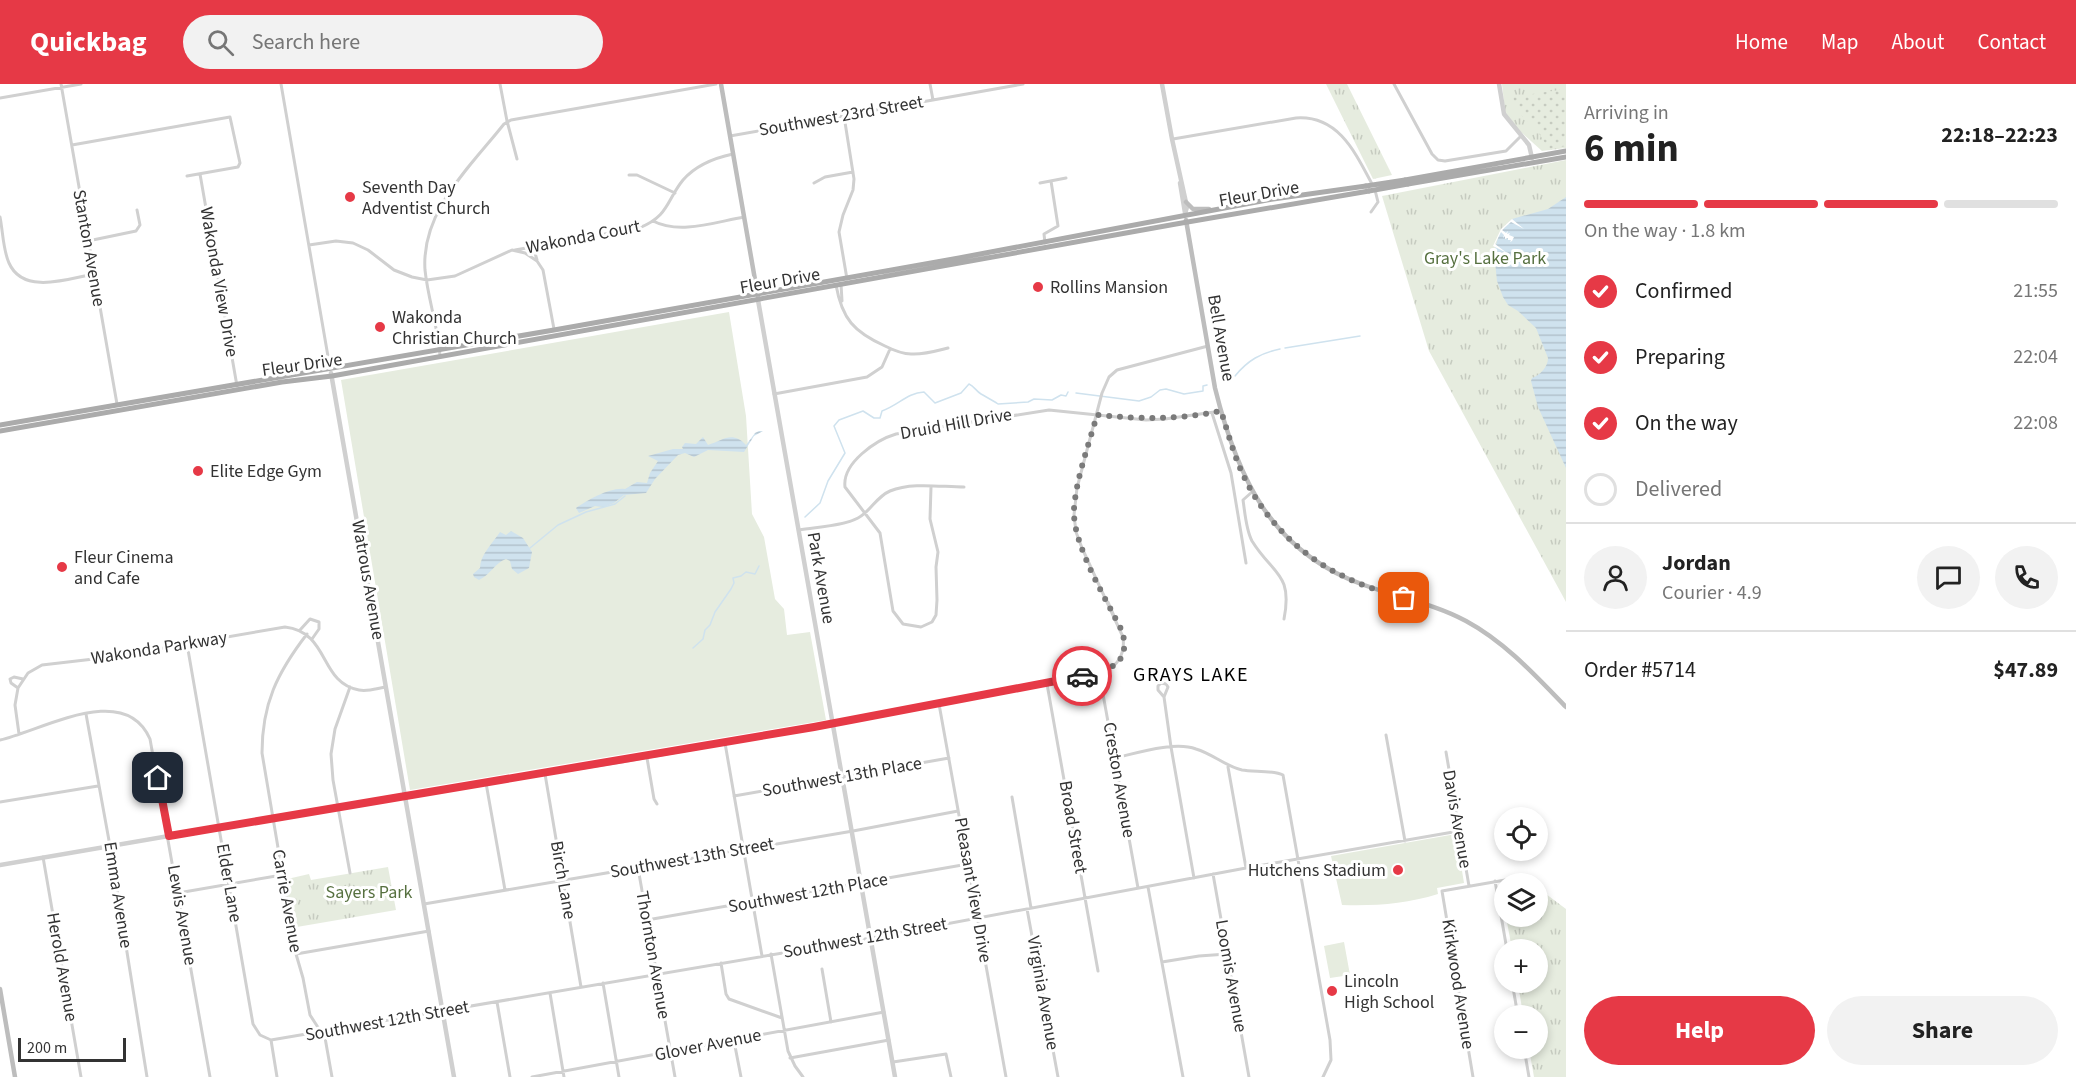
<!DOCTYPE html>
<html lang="en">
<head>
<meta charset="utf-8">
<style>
	:root { --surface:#fff; --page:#f2f2f2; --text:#222; --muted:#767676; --line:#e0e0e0; --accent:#e63946 }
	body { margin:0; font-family:"Source Sans 3",sans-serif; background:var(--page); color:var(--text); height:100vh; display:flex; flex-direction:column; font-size:22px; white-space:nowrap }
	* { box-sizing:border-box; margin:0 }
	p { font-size:20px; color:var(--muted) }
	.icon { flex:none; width:33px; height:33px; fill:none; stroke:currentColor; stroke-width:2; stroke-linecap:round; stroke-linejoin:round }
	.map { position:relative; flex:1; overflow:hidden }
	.sheet { display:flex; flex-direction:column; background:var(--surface); width:510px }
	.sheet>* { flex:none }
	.buttons { position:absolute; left:1494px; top:723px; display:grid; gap:12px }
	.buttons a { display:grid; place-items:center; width:54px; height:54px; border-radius:50%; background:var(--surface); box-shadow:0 3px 9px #0003; font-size:30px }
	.scale { position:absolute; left:18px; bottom:15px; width:108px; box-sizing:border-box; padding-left:6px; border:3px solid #333; border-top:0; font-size:16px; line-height:21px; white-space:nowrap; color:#333; -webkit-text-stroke:4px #fff; paint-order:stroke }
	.pin { position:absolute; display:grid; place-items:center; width:51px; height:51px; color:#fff; margin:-26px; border-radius:12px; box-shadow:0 3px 9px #0006 }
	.courier { position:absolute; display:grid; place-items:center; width:60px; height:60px; margin:-30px; border:4px solid #e63946; border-radius:50%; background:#fff; color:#222; box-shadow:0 2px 8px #0007 }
	.head em { font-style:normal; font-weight:700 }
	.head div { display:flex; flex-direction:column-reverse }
	.head { display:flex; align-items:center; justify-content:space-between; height:102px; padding:0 18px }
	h1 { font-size:39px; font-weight:700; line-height:45px }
	.bar { display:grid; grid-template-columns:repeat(4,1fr); gap:9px 6px; align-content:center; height:72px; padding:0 18px }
	.bar i { height:8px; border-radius:4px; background:var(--line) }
	.bar .selected { background:var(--accent) }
	.bar p { grid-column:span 4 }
	.line { display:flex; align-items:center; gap:15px; padding:0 18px; border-top:2px solid var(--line) }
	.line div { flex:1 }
	.round { display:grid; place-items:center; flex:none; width:63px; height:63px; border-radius:32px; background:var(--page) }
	ol { padding:0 18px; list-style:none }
	li { display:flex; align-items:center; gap:18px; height:66px }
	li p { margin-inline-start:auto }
	li .icon { padding:6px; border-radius:50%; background:var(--accent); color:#fff; stroke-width:4 }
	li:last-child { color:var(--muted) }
	li i { width:33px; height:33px; border:3px solid var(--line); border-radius:50% }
	.button { display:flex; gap:12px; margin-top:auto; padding:12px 18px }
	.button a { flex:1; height:69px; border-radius:36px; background:var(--accent); color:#fff; font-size:24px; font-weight:700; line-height:69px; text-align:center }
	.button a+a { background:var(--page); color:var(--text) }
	header { display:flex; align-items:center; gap:36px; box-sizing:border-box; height:84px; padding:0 30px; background:var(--accent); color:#fff }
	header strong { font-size:28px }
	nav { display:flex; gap:33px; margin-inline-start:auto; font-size:21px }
	.search { width:420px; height:54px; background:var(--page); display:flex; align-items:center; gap:15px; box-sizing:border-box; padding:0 21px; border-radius:33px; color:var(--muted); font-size:22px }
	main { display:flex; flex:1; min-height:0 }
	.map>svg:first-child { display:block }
	.grass { fill:#e6ecdf }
	.park { fill:url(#park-tufts) }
	.garden { fill:url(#garden-dots) }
	.water { fill:url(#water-rules) }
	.pier { fill:#fff }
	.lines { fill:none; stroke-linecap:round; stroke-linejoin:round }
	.stream { stroke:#cfe2ee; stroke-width:1.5 }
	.minor { stroke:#d0d0d0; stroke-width:3 }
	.tertiary { stroke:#d0d0d0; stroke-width:4.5 }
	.secondary { stroke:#bdbdbd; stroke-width:4.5 }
	.primary { stroke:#ababab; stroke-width:5 }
	.primary-bridge { stroke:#ababab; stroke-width:5 }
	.done { stroke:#7a7a7a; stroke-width:6; stroke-dasharray:0 10.8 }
	.route { stroke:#e63946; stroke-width:8 }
	.poi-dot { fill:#e63946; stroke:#fff; stroke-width:2 }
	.labels { text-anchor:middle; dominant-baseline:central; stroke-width:6; stroke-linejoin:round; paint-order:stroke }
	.street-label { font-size:18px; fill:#333; stroke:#fff }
	.poi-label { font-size:18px; fill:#333; stroke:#fff; text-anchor:start }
	.park-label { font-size:18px; fill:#56703f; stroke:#fff }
	.neighbourhood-label { font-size:20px; letter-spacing:1.5px; fill:#000; stroke:#fff }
</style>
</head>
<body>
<header>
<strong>Quickbag</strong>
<div class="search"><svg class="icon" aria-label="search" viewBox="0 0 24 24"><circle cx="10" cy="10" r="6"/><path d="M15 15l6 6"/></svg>Search here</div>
<nav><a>Home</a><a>Map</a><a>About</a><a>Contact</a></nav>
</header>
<main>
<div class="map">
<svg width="1566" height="993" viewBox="0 0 1566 993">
	<defs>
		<pattern id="park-tufts" width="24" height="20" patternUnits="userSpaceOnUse" patternTransform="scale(1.5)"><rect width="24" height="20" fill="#e6ecdf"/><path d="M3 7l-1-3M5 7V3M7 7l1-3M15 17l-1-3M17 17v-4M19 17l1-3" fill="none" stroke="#c6cbc0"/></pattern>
		<pattern id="garden-dots" width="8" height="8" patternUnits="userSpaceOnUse" patternTransform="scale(1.5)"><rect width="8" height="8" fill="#e6ecdf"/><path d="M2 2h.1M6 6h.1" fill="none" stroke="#c6cbc0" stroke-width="1.8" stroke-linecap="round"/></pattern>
		<pattern id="water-rules" width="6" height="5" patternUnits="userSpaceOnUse" patternTransform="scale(1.5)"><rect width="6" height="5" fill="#cfe2ee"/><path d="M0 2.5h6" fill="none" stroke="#b2c2cd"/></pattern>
	</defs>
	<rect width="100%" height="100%" fill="#fff"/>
	<!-- grass -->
	<path class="grass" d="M729,228L746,332L752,430L764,453L775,515L784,525L787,551L810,548L826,636L410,706L341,296Z
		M1456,750L1464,799L1437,804L1438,810C1406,820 1376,822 1342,821L1331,772Z
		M1344,858L1350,891L1330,894L1324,862Z"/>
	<!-- park -->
	<path class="park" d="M1326,0H1347L1392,91L1373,95Z
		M1502,0H1566V64L1542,67L1509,37L1505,27Z
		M1566,76V518L1429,267L1382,112Z
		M388,783L396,826L291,844L283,796L309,790L311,796Z
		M1538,804L1566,825V993H1534L1529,965L1538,964V932L1523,931L1518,899L1538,898V866L1512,865L1506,833L1538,832Z"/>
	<!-- garden -->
	<path class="garden" d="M1566,5V62L1549,65C1544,58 1540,50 1535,44C1525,34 1515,29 1513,13Z"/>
	<!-- water -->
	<path class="water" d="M1566,113V384L1538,323L1531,297L1532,294C1540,291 1548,283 1548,274L1536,244L1518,227L1508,221L1503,213L1497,197L1494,168L1499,150L1512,135L1548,125Z
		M759,347H763L754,352L744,368L708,366L694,373L685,369L678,371L655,395L646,409L624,411L614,419L604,423L595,422L579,429L576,424C588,416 610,403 625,405L637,398L647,399L650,389L658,377L648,372L673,365H683L682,363L685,359L696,360L703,353L708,361C722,357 732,346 746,361L755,349Z
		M511,447L523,454L532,468L529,484L518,490L512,485L510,477L506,475C495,479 490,491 479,496L474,493L473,490L480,484C480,471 492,460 500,448L506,451Z"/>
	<!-- pier -->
	<path class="pier" d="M1512,135L1524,145L1511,138L1502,146L1506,149L1508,147L1507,150L1510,149L1509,151L1514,153L1512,157L1510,158L1511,156H1508V154L1505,155V152L1503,154L1504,151L1501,148L1495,160L1507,169L1493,162L1501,145Z"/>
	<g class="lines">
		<!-- stream -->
		<path class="stream" d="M1285,264L1360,252
			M1235,292C1248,276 1261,269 1280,265
			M1076,309L1139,317L1151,313L1160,306L1166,305L1184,310L1203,307V302L1207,301
			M805,433L820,419L828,397L845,369L834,342L839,336L863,327L874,334H880L882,327C899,321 907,309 924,308L935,319L961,309L969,300C974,302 976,307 981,310C986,313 992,316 998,320L1028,318L1034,315L1052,316L1061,311L1066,312L1068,308
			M530,464L558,441L586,428L615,420L625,412
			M693,564L703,555L705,546L710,541L715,528L731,505L734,499L733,494L741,492L746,488L755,490L759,482"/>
		<!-- minor -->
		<path class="minor" d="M61,0L117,320
			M281,0L330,284
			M500,0L507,37L517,75
			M930,0L933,16
			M1394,0L1432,70L1438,76L1445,77L1506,67L1521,52
			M0,14L81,0
			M844,32L854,95L853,106L843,131L839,148L847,195
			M730,52L1023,0
			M1173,55L1296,34C1338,31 1355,68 1372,100
			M72,61L230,33L240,79L238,83L187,92
			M200,90L237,302
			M629,91H637L675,109
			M814,99L825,93L853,88
			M1040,99L1066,94
			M1371,128L1378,118L1375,106
			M0,133C3,148 3,166 9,179C23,211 68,195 94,190
			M653,137C680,151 715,138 744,133
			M88,157L136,147L140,141L137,126
			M1045,159L1044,150L1058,142L1051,97
			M309,161L336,157L353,159L368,166L394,186L412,193L427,196L455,192L512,166L525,169L537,177L543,186L554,245
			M515,166L639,144C669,132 666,117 683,96C696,81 714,74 733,70
			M537,176L535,169L540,161
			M841,200L842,217
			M836,201C842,235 854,248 885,262C893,266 902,270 911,270C923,271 936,267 948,264
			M440,272C438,243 428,215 425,186C421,127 470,83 504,40L511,36L716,0
			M774,310L867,293L882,283L890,265
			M1212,329L1231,389L1246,479
			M931,403L930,435L938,468L936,483L937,516L936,531L932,538L921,543L903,540L893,527L880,449L845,403C842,379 876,356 896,350L1049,326L1146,336L1165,335L1221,327
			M1252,408L1243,416C1245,429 1246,446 1252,457C1273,491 1293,489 1284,535
			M799,446C815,443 844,442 858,434C871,427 876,413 890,407C912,398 941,403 964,403
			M1108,518L1115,534
			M300,546L310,535L319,538V545L312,555
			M307,550C277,589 262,620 262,669L296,870L303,894L310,931L321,948
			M187,560L253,940L260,951L271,956L277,993
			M1099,588L1138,804
			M1161,599L1166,600L1168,603L1164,613L1158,606V602Z
			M1047,600L1098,887
			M18,604L11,599L10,595L14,593L23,595
			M1164,613L1171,663L1194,794
			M939,620L1006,993
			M86,630L110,762L147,993
			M833,640L1106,587C1119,580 1125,568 1123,553L1082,464L1076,448L1074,431L1077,404L1102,309L1109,293L1117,286L1208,262
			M19,650L15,621L18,604L28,589L42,581L111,573L285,543C330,548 319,599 359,606C368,608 378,604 386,603
			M1386,651L1405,757
			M0,656C43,646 125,597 150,655L210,993
			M725,659L762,872
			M1446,668L1469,802
			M647,674L654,715L657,720
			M1115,674C1137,669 1175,657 1196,665C1213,670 1225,682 1242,686C1253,688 1274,686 1283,691L1330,956L1331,976L1323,993
			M1228,683L1246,784
			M545,690L581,903
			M486,699L505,806
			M734,712L949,674
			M1012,713L1031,824
			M0,718L98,702
			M43,773L81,993
			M638,784L675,993
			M350,789L333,696L331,670L335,645L350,603
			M1213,790L1249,993
			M1495,797L1507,866
			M1148,803L1183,993
			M178,809L282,791
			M424,820L853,747L958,727
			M1027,825L1058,993
			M647,836L968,780
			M296,870L429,847
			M771,870L788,967L795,982L803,993
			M1162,878L1199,872L1227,870
			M721,879L726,910L729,915L782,934
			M822,885L831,938
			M1512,898L1518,932
			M603,899L619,993
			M550,909L564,993
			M497,918L510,993
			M324,948L332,993
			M271,956L871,854L1246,784L1459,747
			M734,957L741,993
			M1524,964L1529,993
			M790,974L889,956
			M893,978L946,970L951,993
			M532,993L884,928
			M1473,993L1442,807L1511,795"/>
		<!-- tertiary -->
		<path class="tertiary" d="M1162,0L1172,55L1187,123L1185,130
			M1499,0L1504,30L1529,61L1532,74
			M1180,99L1185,129
			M758,216L895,993
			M331,289L454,993
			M0,781L401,712L623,677L832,640"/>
		<!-- secondary -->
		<path class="secondary" d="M721,0L758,213
			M1186,118L1193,125H1209
			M1186,136L1215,304C1237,393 1271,468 1364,501C1397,513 1435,520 1466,537C1505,558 1536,592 1566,623
			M0,905L15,993"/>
		<!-- primary -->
		<path class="primary" d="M1405,96L1566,67
			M1408,100L1566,73
			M0,341L554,246L959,174L1267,116L1366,102
			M0,347L282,298L332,292L1176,140L1369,107"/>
		<!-- primary-bridge -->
		<path class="primary-bridge" d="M1366,102L1405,96
			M1369,107L1408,100"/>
	</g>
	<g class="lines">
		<!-- done -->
		<path class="done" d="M1082,592C1107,587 1132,581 1122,547C1106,515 1072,460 1074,425C1076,395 1089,360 1097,331C1142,335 1176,336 1221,327C1227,345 1232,365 1240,384C1260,431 1297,470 1343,492C1362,502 1383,508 1404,514"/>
		<!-- route -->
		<path class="route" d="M158,694L169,752L814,643L1082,592"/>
	</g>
	<!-- markers -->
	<g class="poi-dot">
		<circle cx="350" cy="113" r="6"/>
		<circle cx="1038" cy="203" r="6"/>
		<circle cx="380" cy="243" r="6"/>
		<circle cx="198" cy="387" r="6"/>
		<circle cx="62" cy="483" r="6"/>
		<circle cx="1398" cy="786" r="6"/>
		<circle cx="1332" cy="907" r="6"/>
	</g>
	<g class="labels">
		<!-- street labels -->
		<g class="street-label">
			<text transform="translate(841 32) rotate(-10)">Southwest 23rd Street</text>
			<text transform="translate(1259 110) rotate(-10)">Fleur Drive</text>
			<text transform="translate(583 153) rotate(-11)">Wakonda Court</text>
			<text transform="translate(89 164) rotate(80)">Stanton Avenue</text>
			<text transform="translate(780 197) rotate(-10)">Fleur Drive</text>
			<text transform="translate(219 198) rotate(80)">Wakonda View Drive</text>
			<text transform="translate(1221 254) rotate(80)">Bell Avenue</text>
			<text transform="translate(302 281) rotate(-8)">Fleur Drive</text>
			<text transform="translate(956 340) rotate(-10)">Druid Hill Drive</text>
			<text transform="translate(821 494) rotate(80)">Park Avenue</text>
			<text transform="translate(368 496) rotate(80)">Watrous Avenue</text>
			<text transform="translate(159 564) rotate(-9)">Wakonda Parkway</text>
			<text transform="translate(842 693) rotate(-10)">Southwest 13th Place</text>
			<text transform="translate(1119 696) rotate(80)">Creston Avenue</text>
			<text transform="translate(1457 735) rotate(80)">Davis Avenue</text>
			<text transform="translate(1073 743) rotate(80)">Broad Street</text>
			<text transform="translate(692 774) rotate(-10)">Southwest 13th Street</text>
			<text transform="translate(563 796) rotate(80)">Birch Lane</text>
			<text transform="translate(229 799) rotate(80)">Elder Lane</text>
			<text transform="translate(973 806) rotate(80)">Pleasant View Drive</text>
			<text transform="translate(808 809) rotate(-10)">Southwest 12th Place</text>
			<text transform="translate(118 811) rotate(81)">Emma Avenue</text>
			<text transform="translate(287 817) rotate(80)">Carrie Avenue</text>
			<text transform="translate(182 831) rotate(80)">Lewis Avenue</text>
			<text transform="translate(865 854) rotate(-10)">Southwest 12th Street</text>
			<text transform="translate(653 871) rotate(80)">Thornton Avenue</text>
			<text transform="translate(62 883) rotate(80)">Herold Avenue</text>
			<text transform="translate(1231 892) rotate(80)">Loomis Avenue</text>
			<text transform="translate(1458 900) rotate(81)">Kirkwood Avenue</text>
			<text transform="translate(1043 909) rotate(80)">Virginia Avenue</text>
			<text transform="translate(387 937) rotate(-10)">Southwest 12th Street</text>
			<text transform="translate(708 961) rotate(-11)">Glover Avenue</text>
		</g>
		<!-- poi labels -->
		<g class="poi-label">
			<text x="362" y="103">Seventh Day<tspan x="362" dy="21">Adventist Church</tspan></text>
			<text x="1050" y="203">Rollins Mansion</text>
			<text x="392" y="233">Wakonda<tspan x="392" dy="21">Christian Church</tspan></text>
			<text x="210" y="387">Elite Edge Gym</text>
			<text x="74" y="473">Fleur Cinema<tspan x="74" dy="21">and Cafe</tspan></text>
			<text x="1386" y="786" text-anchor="end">Hutchens Stadium</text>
			<text x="1344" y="897">Lincoln<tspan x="1344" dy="21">High School</tspan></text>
		</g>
		<!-- park labels -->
		<g class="park-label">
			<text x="1485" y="174">Gray's Lake Park</text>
			<text x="369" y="808">Sayers Park</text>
		</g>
		<!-- neighbourhood labels -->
		<g class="neighbourhood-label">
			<text x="1191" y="591">GRAYS LAKE</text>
		</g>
	</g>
</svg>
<div class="buttons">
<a><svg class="icon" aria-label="locate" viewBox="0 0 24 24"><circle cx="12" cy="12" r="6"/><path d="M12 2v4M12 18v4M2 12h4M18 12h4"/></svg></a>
<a><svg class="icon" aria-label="layers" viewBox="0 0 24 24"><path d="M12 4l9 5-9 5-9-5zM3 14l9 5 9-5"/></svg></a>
<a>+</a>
<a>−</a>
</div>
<div class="scale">200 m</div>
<div class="pin" style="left:1404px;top:514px;background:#ea580c"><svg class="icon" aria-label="bag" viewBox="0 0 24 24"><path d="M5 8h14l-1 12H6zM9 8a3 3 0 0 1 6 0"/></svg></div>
<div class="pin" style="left:158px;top:694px;background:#1f2937"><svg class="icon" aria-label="home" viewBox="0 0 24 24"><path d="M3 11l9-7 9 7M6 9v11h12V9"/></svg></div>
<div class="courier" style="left:1082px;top:592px"><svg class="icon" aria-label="car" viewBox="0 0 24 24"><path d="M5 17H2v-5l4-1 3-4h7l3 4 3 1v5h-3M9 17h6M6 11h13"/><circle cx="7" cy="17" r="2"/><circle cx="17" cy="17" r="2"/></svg></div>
</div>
<section class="sheet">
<div class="head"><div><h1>6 min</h1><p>Arriving in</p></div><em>22:18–22:23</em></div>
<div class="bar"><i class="selected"></i><i class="selected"></i><i class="selected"></i><i></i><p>On the way · 1.8 km</p></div>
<ol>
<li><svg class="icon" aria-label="check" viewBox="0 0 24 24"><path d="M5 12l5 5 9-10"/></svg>Confirmed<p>21:55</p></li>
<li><svg class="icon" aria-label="check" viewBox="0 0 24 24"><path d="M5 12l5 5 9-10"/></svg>Preparing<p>22:04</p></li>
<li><svg class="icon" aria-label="check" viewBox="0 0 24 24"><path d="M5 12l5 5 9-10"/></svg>On the way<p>22:08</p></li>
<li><i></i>Delivered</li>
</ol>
<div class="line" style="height:108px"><a class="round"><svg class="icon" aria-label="person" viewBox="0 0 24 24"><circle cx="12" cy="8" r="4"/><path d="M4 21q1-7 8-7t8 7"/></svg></a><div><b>Jordan</b><p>Courier · 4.9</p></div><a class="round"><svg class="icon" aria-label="chat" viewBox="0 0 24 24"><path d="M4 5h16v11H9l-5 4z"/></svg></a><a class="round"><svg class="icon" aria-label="phone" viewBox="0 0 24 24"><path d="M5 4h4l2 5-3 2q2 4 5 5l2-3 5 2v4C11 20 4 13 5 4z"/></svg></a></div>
<div class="line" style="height:78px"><div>Order #5714</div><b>$47.89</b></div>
<div class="button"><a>Help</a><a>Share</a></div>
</section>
</main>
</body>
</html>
